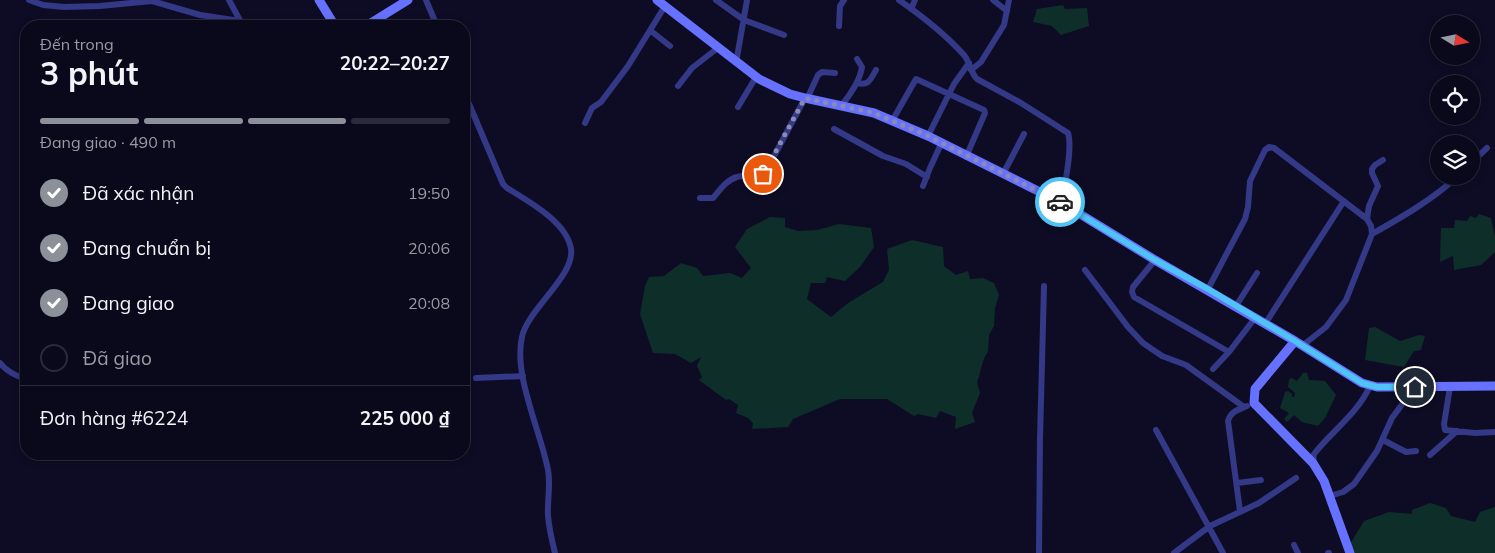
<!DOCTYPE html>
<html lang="vi">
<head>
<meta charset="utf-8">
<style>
	:root { --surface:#0a091b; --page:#181728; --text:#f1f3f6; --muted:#999aa3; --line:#2a2a3a; --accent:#8c9099 }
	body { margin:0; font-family:Mulish,sans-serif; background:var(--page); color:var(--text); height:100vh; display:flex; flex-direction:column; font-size:19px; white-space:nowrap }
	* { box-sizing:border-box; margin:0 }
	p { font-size:16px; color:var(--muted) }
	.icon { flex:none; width:28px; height:28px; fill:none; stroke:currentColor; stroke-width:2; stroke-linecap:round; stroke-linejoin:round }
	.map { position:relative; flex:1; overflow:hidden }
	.details { position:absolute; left:20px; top:20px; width:450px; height:440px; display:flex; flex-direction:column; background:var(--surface); border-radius:20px; box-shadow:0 2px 8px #0003,0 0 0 1px var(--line) }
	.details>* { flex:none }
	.needle { width:32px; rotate:100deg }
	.buttons { position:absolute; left:1430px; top:15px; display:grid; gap:10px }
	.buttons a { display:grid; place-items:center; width:50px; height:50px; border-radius:50%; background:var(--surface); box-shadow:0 2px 8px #0003,0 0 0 1px var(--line); font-size:25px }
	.pin { position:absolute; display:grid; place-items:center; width:42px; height:42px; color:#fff; margin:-21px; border:2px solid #fff; border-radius:50%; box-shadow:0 1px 5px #0007 }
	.courier { position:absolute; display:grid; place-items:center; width:50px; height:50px; margin:-25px; border:4px solid #4fc3f7; border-radius:50%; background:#fff; color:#222; box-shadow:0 1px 6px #0007 }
	.summary em { font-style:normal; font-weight:700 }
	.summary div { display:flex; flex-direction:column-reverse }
	.summary { display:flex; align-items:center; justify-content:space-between; height:85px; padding:0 20px }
	h1 { font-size:32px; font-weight:700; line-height:38px }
	.bar { display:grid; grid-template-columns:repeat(4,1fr); gap:8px 5px; align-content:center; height:60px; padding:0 20px }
	.bar i { height:6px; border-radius:4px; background:var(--line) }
	.bar .current { background:var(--accent) }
	.bar p { grid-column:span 4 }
	.line { display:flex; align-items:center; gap:12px; padding:0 20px; border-top:1px solid var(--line) }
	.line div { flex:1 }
	ol { padding:0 20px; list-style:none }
	li { display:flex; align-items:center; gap:15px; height:55px }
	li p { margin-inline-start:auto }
	li .icon { padding:5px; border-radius:50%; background:var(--accent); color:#fff; stroke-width:4 }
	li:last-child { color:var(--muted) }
	li i { width:28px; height:28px; border:2px solid var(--line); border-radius:50% }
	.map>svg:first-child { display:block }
	.green { fill:#0e2e2a }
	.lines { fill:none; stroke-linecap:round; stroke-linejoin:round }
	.street { stroke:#333887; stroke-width:6 }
	.secondary { stroke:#6672ff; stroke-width:9 }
	.done { stroke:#8b8bb2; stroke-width:5; stroke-dasharray:0 9 }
	.route { stroke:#4fc3f7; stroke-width:6 }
</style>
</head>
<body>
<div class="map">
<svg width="1495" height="553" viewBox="0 0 1495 553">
	<rect width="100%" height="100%" fill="#0e0c24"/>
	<!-- green -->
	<path class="green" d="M1063,5L1065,9L1087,8L1089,26L1061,35L1052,26L1033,22L1037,9Z
		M1479,214L1491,218L1495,237V252L1481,265L1454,270L1453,256L1440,262L1441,228H1454L1455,220L1467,221L1470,216L1476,218Z
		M770,217L785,218V227L798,231L817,230L839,224L871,228L874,247L860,267L845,281L827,277L825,283H811L807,299L831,317L848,303L883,282L889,270L887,249L912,240L943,247L944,266L956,275L968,271L970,279L983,278L994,283L999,295L995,308L994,326L989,335L988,352C982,358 981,373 977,382L980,393L972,413L975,422L955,429L956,417L940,411L936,418L918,414L914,416L887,399H840L793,419L788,427L752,429L753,423L748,418L736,413L738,405L729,399L726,400L699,380L702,377L697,366L701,357L691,363L675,354L653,353L640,314L645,286L649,277L664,276L681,263L697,268L703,276L730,273L742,278L751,268L735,247L747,229Z
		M1375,327L1400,341L1419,335L1425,336L1421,350L1414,351L1404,367L1365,360L1369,328Z
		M1303,373H1307L1309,380L1325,381L1336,395L1325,418L1318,426L1302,422L1294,415L1287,422L1284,419L1289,413L1280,408L1285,392L1288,391L1292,394V397H1294L1295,393L1288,387L1289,379L1292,378L1297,381Z
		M1430,503L1446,508L1451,516L1475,522L1480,512L1495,507V553H1353L1350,544L1364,521L1389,512L1412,514V510Z"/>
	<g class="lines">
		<!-- street -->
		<path class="street" d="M29,0L43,5L64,7L100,6L152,1L200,15L240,21
			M229,0L243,26
			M426,0L437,26
			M716,0L744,20L784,35
			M899,0C922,16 945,34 964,55C970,62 970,72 977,79L1021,103L1068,133C1073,149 1064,186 1062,203
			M993,0L1007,11
			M911,9L915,0
			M839,26L840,6L844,0
			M651,31L670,46
			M736,63L747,0
			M971,70L981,62L1004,25L1009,0
			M857,83C869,86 870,80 876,70
			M678,86L692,68L719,47
			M464,92L503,184L507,188C528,201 567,222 571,249C575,276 527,310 522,337C513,375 541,432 548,470C551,485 547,501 548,516C549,528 552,541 555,553
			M807,99L818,75L822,72L835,73
			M841,106C850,95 860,81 862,67L857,59
			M738,107L756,77
			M892,121L916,79L984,110L985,113L966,157
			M585,123L592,108L601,102L628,66L665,6
			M834,129L883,156L906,164L927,177
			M928,136L954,84L969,63
			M1471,163L1487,148
			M1003,174L1024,134
			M923,186L930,168L941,144
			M700,198H713C720,190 726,180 737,177C747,174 756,178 765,173L805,98
			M1367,219L1369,206L1378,186L1372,173V169L1375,165L1383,160
			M1372,234C1402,217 1432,200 1458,176
			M1155,260L1133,287L1132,292L1134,297L1229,352L1255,318
			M1085,270L1128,327L1143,343L1162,356L1186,365L1244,407
			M1208,289L1245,219L1248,207L1250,181L1265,150L1269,147L1274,148L1367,219L1371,226L1372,234L1346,300L1326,327L1302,346
			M1236,306L1257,273
			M1265,324L1344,201
			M0,363C7,372 16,376 26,379
			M1213,369L1229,352
			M476,378L523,376
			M1450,387L1444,424L1445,430L1475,433L1495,432
			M1156,430L1223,553
			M1383,440L1406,452L1416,451
			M1430,455L1457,431
			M1313,463L1314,454C1332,431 1358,413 1370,386
			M1237,483L1261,480
			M1330,496L1343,492L1354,484L1377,451L1392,418L1415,387
			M1240,511L1228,421C1231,411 1238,410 1247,406
			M1294,545L1298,553
			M1039,553L1040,439L1044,286
			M1174,553L1210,526L1259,503L1296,478
			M1328,553H1329"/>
		<!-- secondary -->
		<path class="secondary" d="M319,0L335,26
			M657,0L759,79L790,94L805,98L874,113L928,136L1062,203L1155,260L1295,341L1362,383L1377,387L1495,386
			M366,26L408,0
			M1295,341L1255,389L1254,403L1313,463L1324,481L1350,553"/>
	</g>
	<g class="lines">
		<!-- done -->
		<path class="done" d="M763,174L766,171L777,149L805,98L874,113L928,136L1060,202"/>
		<!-- route -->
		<path class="route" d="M1060,202L1155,260L1208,289L1295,341L1362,383L1377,387H1415"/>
	</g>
</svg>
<div class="buttons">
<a><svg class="needle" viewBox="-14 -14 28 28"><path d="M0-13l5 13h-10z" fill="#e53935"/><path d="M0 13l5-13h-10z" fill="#999aa3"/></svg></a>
<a><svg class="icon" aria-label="locate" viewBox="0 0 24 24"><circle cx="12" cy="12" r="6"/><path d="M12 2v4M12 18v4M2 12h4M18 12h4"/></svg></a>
<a><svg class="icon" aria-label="layers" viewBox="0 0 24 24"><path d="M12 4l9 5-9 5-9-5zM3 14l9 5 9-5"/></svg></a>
</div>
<div class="pin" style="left:763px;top:174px;background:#ea580c"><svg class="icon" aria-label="bag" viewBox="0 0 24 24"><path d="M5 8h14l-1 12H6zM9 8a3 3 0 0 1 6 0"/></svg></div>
<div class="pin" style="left:1415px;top:387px;background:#1f2937"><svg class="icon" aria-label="home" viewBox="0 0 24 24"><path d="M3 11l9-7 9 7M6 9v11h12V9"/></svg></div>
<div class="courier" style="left:1060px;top:202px"><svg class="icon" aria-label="car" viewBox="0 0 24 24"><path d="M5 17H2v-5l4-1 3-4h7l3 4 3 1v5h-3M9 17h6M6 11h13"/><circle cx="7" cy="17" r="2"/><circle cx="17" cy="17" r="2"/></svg></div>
<section class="details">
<div class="summary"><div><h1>3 phút</h1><p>Đến trong</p></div><em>20:22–20:27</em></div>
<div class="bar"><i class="current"></i><i class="current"></i><i class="current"></i><i></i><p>Đang giao · 490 m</p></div>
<ol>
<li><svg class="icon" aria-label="check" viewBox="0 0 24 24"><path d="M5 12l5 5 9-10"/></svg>Đã xác nhận<p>19:50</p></li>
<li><svg class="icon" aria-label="check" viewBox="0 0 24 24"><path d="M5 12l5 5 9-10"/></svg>Đang chuẩn bị<p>20:06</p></li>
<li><svg class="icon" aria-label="check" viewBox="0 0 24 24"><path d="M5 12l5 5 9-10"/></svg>Đang giao<p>20:08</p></li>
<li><i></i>Đã giao</li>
</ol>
<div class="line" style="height:65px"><div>Đơn hàng #6224</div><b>225 000 ₫</b></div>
</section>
</div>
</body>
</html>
